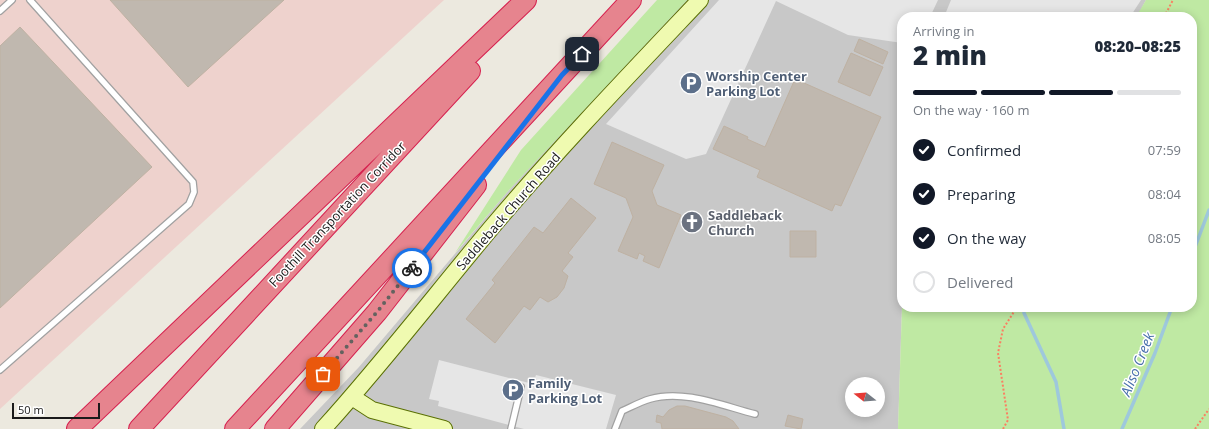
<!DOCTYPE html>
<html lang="en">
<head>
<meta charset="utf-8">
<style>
	:root { --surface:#fff; --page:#f6f6f7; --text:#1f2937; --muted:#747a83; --line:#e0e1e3; --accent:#111827 }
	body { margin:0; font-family:"Open Sans",sans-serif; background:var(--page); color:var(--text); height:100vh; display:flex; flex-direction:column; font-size:15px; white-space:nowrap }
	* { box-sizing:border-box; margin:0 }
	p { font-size:13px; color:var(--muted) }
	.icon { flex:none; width:22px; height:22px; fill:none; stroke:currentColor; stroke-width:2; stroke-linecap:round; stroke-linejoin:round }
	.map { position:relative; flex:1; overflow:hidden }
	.details { position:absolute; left:897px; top:12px; width:300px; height:300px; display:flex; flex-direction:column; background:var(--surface); border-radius:16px; box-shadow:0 2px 10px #0003 }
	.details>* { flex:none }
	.needle { width:26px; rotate:287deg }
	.controls { position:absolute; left:845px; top:377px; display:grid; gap:8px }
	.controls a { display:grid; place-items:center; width:40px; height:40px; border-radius:50%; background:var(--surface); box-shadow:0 2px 10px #0003; font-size:20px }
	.scale { position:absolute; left:12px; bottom:10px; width:88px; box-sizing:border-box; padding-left:4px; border:2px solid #1a1a1a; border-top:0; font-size:11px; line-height:14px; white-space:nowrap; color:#1a1a1a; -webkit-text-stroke:3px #fff; paint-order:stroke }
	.pin { position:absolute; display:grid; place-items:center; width:34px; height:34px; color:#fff; margin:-17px; border-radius:8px; box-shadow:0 2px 6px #0006 }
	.courier { position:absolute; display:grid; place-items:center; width:40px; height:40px; margin:-20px; border:3px solid #1a73e8; border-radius:50%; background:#fff; color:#222; box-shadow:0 1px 5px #0007 }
	.overview em { font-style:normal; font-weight:800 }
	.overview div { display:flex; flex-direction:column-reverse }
	.overview { display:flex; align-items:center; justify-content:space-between; height:68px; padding:0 16px }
	h1 { font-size:26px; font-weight:800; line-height:30px }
	.bar { display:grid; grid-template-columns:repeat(4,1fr); gap:6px 4px; align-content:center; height:48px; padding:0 16px }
	.bar i { height:5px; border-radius:3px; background:var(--line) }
	.bar .active { background:var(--accent) }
	.bar p { grid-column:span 4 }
	ol { padding:0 16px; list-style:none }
	li { display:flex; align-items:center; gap:12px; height:44px }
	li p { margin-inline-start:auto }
	li .icon { padding:4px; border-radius:50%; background:var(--accent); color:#fff; stroke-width:4 }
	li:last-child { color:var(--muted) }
	li i { width:22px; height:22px; border:2px solid var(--line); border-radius:50% }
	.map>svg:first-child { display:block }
	.commercial { fill:#eed2cd }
	.religious { fill:#c8c8c8; fill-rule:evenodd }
	.grass { fill:#bfe9a3 }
	.parking { fill:#e6e6e6 }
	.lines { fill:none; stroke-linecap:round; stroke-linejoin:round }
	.stream { stroke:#9ec8dc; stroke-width:3.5 }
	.building { fill:#c0b8af; stroke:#beb1a2 }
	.lane-casing { stroke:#a1a1a1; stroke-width:8 }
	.secondary-casing { stroke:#5a7003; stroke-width:18 }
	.highway-casing { stroke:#d6214f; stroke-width:22 }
	.path { stroke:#fb7f61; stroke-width:2; stroke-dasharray:2 2; stroke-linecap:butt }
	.lane { stroke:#fff; stroke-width:5.5 }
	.secondary { stroke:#effab0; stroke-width:16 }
	.highway { stroke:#e6848e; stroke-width:20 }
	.done { stroke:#64625f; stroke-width:4; stroke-dasharray:0 7.2 }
	.route { stroke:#1a73e8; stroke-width:5 }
	.labels { text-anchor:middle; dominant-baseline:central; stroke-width:3; stroke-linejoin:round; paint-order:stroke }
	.service-label { font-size:13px; font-weight:bold; fill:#4e5e75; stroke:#fff; text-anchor:start }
	.street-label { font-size:13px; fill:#1a1a1a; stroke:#fff }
	.worship-label { font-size:13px; font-weight:bold; fill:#5b616d; stroke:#fff; text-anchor:start }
	.water-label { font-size:14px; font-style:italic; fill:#476faa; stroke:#fff }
</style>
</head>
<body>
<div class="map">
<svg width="1209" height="429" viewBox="0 0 1209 429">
	<rect width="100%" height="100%" fill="#ece9df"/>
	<!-- commercial -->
	<path class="commercial" d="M0,0H444L0,409Z"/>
	<!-- religious -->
	<path class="religious" d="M685,0H1146L1137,17H902V307L898,429H300L359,367L509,190ZM852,384H878V410H852Z"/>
	<!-- grass -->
	<path class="grass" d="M657,0H687L509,190L455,253L521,150Z
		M1146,0H1209V429H898L902,307H1192V17H1136Z"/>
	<!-- parking -->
	<path class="parking" d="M719,0H938L930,17H902V43L848,35L776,1L706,154L686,159L606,124Z
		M951,0H1141L1130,17H944Z
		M439,360L533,384L536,375L616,395L606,429H524L438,406L439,401L429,399Z"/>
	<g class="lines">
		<!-- stream -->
		<path class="stream" d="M1192,255L1209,210
			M1024,313L1056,382L1064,429
			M1122,429L1155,353L1172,307"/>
	</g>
	<!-- building -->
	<path class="building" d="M110,0H284L188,87Z
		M20,27L152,167L0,308V46Z
		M859,39L888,52L883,64L854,51Z
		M851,53L883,67L870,96L838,82Z
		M795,79L881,117L841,206L835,204L832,211L757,177L760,170L713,149L724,126L748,137L747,139L765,147Z
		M612,142L664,165L652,191L657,205L681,215L659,268L643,261L645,256L639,253L637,259L618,251L633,217L626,198L594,184Z
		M571,198L596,218L568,253L573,257L562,271L568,276L564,288L557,297L548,302L540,297L530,310L524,306L495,343L466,319L495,283L492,280L534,227L543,233Z
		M790,231H816V257H790Z
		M677,406H685L726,417L733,421L739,429H662L661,423L656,422L657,415L663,417L669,410Z
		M788,415L803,419L801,429L785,426Z"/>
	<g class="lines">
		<!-- lane casing -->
		<g class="lane-casing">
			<path id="lane" d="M0,11L12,0
				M0,370L189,204L194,192L193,182L30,0
				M511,429L521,387
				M615,429L622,411C631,407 640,402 650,399C684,389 723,406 755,414"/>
		</g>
		<!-- secondary casing -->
		<g class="secondary-casing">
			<path id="secondary" d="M352,397L372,410L444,429
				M323,429C382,364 435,295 492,227C558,149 629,75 700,0"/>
		</g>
		<!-- highway casing -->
		<g class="highway-casing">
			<path id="highway" d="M77,429L526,0
				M139,429L470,71
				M235,429L631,0
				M275,429L377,312L476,185"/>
		</g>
		<!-- path -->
		<path class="path" d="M1164,17L1173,0
			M1003,429L1008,420L998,353L1003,329L1017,307
			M1195,429L1209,409"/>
		<!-- lane -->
		<use href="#lane" class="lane"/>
		<!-- secondary -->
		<use href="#secondary" class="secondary"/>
		<!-- highway -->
		<use href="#highway" class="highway"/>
	</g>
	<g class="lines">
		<!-- done -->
		<path class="done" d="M323,374L377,312L412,268"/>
		<!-- route -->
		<path class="route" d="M412,268L562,75L582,54"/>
	</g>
	<!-- icons -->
	<defs>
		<g id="parking-disc" transform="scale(1.15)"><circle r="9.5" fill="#5c6f8a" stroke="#fff"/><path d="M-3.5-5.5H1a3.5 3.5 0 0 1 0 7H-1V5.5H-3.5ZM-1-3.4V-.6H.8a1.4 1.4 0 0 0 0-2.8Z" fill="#fff"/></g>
		<g id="church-disc" transform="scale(1.15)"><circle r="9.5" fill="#6b7280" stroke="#fff"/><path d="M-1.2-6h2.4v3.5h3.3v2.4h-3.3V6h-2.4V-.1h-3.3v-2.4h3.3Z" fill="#fff"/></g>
	</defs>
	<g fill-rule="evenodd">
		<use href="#parking-disc" x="691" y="83"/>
		<use href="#church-disc" x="692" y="222"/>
		<use href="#parking-disc" x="513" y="390"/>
	</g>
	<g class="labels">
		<!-- service labels -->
		<g class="service-label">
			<text x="706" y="76">Worship Center<tspan x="706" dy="15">Parking Lot</tspan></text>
			<text x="528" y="383">Family<tspan x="528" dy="15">Parking Lot</tspan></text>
		</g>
		<!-- street labels -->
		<g class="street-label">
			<text transform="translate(508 211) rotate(-49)">Saddleback Church Road</text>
			<text transform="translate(337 214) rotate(-47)">Foothill Transportation Corridor</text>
		</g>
		<!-- worship labels -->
		<g class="worship-label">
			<text x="708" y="215">Saddleback<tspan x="708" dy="15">Church</tspan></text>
		</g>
		<!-- water labels -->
		<g class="water-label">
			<text transform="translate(1137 364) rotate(-68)">Aliso Creek</text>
		</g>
	</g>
</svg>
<div class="controls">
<a><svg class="needle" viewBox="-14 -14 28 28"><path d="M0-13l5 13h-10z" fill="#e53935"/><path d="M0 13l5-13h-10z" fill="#747a83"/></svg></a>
</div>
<div class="scale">50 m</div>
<div class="pin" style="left:323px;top:374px;background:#ea580c"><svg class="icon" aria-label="bag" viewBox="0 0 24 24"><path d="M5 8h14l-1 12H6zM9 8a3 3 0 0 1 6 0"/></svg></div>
<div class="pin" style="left:582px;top:54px;background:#1f2937"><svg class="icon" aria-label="home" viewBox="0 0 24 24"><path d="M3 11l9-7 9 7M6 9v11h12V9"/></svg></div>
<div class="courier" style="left:412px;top:268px"><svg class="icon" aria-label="bike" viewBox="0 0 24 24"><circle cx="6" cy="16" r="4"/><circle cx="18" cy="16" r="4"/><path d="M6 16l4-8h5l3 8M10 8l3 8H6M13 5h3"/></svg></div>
<section class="details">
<div class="overview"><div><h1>2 min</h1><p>Arriving in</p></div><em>08:20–08:25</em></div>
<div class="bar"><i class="active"></i><i class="active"></i><i class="active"></i><i></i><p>On the way · 160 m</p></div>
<ol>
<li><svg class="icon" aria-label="check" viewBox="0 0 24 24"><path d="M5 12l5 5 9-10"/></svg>Confirmed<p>07:59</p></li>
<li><svg class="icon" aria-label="check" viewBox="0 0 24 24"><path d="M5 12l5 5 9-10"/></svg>Preparing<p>08:04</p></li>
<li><svg class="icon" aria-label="check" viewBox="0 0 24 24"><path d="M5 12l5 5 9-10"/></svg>On the way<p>08:05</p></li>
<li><i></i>Delivered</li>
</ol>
</section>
</div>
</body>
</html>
